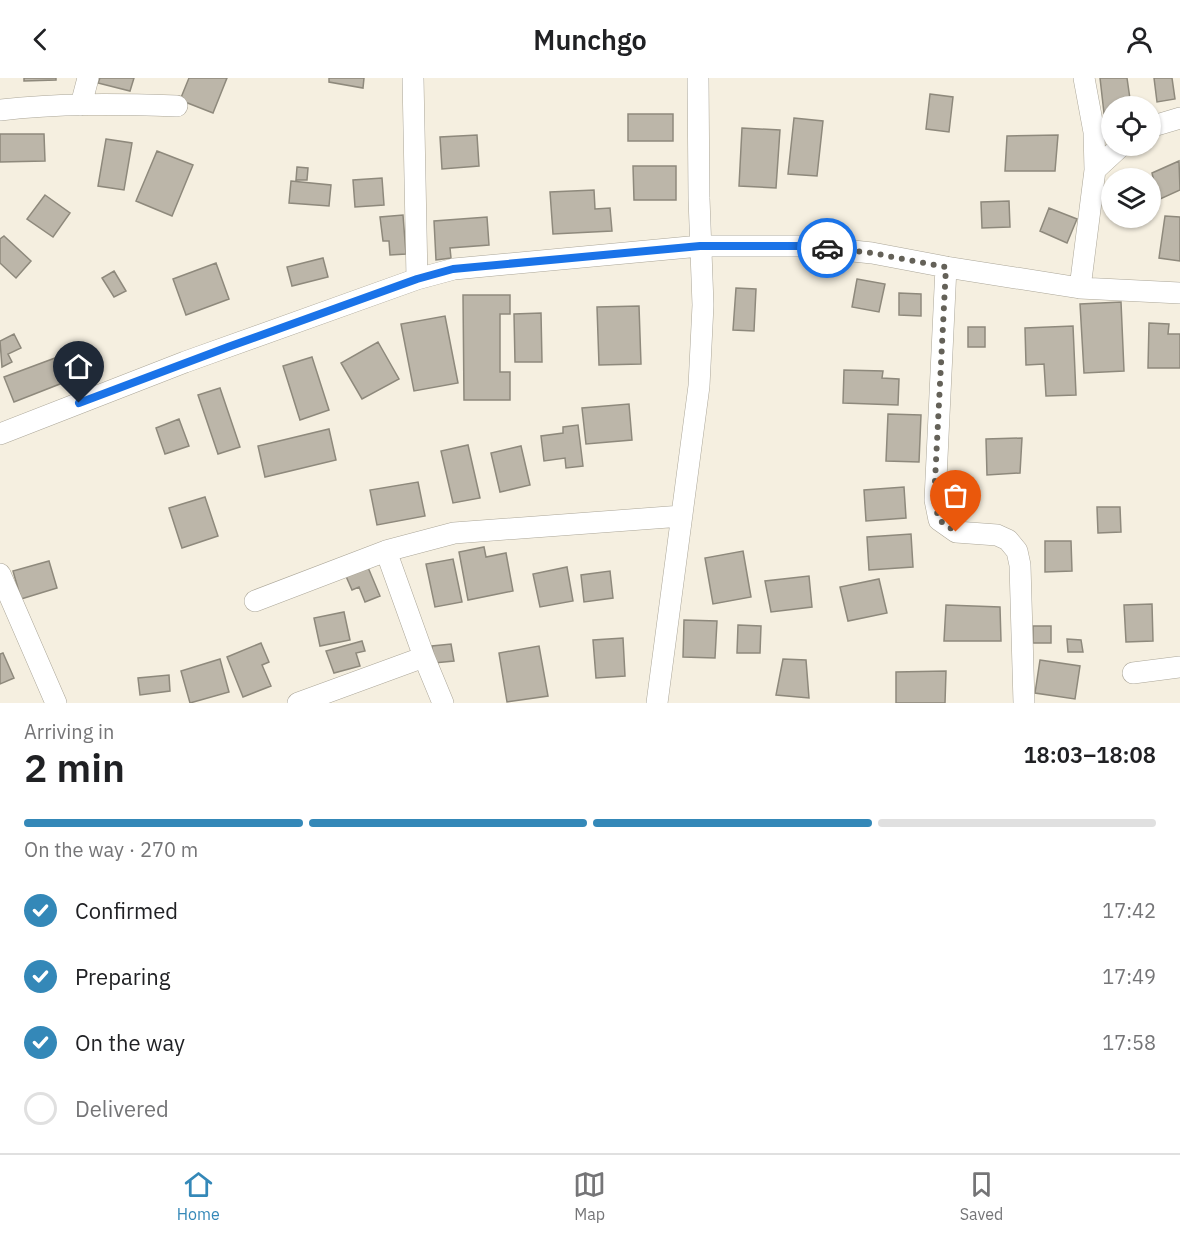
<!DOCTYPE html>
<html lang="en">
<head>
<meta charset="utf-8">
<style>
	:root { --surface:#fff; --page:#f2f2f2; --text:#202124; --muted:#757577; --line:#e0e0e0; --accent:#3488b8 }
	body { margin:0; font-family:"IBM Plex Sans",sans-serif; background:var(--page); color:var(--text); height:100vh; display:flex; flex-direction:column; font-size:22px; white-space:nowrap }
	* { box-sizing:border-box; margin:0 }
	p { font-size:20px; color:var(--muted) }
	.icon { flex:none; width:33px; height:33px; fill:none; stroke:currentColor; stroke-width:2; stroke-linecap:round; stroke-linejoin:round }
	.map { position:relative; height:625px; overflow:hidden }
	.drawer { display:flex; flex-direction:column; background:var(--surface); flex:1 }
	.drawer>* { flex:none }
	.controls { position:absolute; left:1101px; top:18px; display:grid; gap:12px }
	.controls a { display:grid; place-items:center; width:60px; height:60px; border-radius:50%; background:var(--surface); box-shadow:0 2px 4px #0004; font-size:30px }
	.pin { position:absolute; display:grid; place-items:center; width:51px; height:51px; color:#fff; margin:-62px -26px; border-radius:50% 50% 50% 0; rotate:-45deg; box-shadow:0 0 6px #0007 }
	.pin .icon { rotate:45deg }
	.courier { position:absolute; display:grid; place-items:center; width:60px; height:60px; margin:-30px; border:4px solid #1a73e8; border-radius:50%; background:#fff; color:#222; box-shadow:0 2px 8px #0007 }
	.summary em { font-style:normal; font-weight:600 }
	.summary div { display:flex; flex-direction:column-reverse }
	.summary { display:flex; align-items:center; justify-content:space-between; height:102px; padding:0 24px }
	h1 { font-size:39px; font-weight:600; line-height:45px }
	.bar { display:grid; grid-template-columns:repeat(4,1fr); gap:9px 6px; align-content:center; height:72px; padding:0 24px }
	.bar i { height:8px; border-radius:4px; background:var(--line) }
	.bar .on { background:var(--accent) }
	.bar p { grid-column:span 4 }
	ol { padding:0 24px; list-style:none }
	li { display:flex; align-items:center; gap:18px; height:66px }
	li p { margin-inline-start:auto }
	li .icon { padding:6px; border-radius:50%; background:var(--accent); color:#fff; stroke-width:4 }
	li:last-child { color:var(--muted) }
	li i { width:33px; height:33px; border:3px solid var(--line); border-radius:50% }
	header { display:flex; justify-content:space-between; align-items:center; height:78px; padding:0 24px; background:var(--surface); font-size:27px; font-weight:600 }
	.dock { display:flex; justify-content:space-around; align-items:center; height:84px; border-top:2px solid var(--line); background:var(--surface); font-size:16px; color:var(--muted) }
	.dock a { display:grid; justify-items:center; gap:3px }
	.dock .on { color:var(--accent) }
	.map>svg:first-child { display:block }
	.building { fill:#bcb6a9; stroke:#8e897c; stroke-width:1.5 }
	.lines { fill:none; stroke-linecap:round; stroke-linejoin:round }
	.minor-casing { stroke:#aba698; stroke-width:22 }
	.minor { stroke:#fff; stroke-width:21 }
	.done { stroke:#646158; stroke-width:6; stroke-dasharray:0 10.8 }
	.route { stroke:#1a73e8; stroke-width:8 }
</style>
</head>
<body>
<header><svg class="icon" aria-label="back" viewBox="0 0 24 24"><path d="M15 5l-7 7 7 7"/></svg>Munchgo<svg class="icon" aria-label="person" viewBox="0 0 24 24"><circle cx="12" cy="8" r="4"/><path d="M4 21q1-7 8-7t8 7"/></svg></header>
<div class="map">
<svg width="1180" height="625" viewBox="0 0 1180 625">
	<rect width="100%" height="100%" fill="#f5efe0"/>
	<!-- building -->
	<path class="building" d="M24,0H56V2L24,3Z
		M100,0H134L130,13L98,5Z
		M189,0H227L213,35L180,22Z
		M329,0H364L363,10L329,4Z
		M1100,0H1127L1131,28H1112V44H1105Z
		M1154,0H1172L1175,21L1157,24Z
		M930,16L953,19L949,54L926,51Z
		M628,36H673V63H628Z
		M794,40L823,43L817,98L788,96Z
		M742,50L780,52L776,110L739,108Z
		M0,56H44L45,83L0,84Z
		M477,57L479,88L442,91L440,59Z
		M1058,57L1055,93H1005L1007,58Z
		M106,61L132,65L124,112L98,108Z
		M157,73L193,87L172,138L136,123Z
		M1179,83L1180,112L1158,122L1152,95Z
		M633,88H676V122H634Z
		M297,89L308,90L307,102H296Z
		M382,100L384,127L355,129L353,102Z
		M291,103L331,107L329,128L289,125Z
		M594,112L595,131L610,130L612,153L553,156L550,114Z
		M45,117L70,135L53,159L27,141Z
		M1009,123L1010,149L982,150L981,124Z
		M1049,130L1077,141L1067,165L1040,153Z
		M403,137L406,176L390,177L389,163H383L380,139Z
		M1165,138L1180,139V183L1159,180Z
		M487,139L489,167L450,170L451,180L436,182L434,143Z
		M4,158L31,183L16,200L0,185V161Z
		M323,180L328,199L292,208L287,189Z
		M216,185L229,221L186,237L173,201Z
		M114,193L126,213L114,219L102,200Z
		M857,201L885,206L879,234L852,229Z
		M736,210L756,211L754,253L733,252Z
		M899,215L921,216V238L899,237Z
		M463,217H510V236H500V294H510V322H464Z
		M1121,224L1124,293L1084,295L1080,226Z
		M639,228L641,286L599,287L597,229Z
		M541,235L542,284H515L514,236Z
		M445,238L458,305L414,313L401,246Z
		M1149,245L1169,246L1168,256H1180V290H1148Z
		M1073,248L1076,317L1046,318L1044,286L1026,287L1025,250Z
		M968,249H985V269H968Z
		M14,256L21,270L8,276L12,284L2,289L0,263Z
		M378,264L399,301L362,321L341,285Z
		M312,279L329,332L300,342L283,288Z
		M55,280L65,304L14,324L4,299Z
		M844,292L883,293L882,300L899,301L898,327L843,325Z
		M220,310L240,369L218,376L198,317Z
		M629,326L632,362L586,366L582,330Z
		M888,336L921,337L919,384L886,383Z
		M179,341L189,368L165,376L156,350Z
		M578,347L583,388L566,390L565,380L544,383L541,358L563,355V349Z
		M329,351L336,382L265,399L258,368Z
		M1022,360L1020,395L987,397L986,361Z
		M468,367L480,420L453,425L441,373Z
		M521,368L530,407L500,414L491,375Z
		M418,404L425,438L377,447L370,412Z
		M904,409L906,440L866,443L864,412Z
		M205,419L218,458L182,470L169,430Z
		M1097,429H1120L1121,454L1098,455Z
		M911,456L913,489L869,492L867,459Z
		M1045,463H1071L1072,493L1045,494Z
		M484,469L486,479L506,475L513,513L468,522L459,474Z
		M743,473L751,519L713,526L705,480Z
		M453,481L462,524L435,529L426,486Z
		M49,483L57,510L21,521L13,493Z
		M367,487L380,518L365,524L359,509L352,512L345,496Z
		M567,489L573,523L540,529L533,496Z
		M610,493L613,520L584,524L581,497Z
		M809,498L812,529L771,534L765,503Z
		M879,501L887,535L848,543L840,509Z
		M1152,526L1153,563L1126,564L1124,527Z
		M946,527L1000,529L1001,563H944Z
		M344,534L350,562L320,568L314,540Z
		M684,542L717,543L715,580L683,579Z
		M738,547L761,548L760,575H737Z
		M1033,548H1051V565H1033Z
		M623,560L625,598L596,600L593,562Z
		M1067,561L1081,562L1083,574H1068Z
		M362,563L365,573L356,575L360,588L334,595L326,573Z
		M261,565L269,584L262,587L271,608L243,619L227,579Z
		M451,566L454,583L434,585L432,568Z
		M539,568L548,618L507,624L499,575Z
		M3,575L14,600L0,606V576Z
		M220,581L229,614L190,625L181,593Z
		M783,581L806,582L809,620L776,617Z
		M1040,582L1080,588L1075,621L1035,615Z
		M946,593L945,625H896V594Z
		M169,597L170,613L140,617L138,600Z"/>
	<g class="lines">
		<!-- minor casing -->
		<g class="minor-casing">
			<path id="minor" d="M413,0L417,201
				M81,27L88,0
				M0,32C59,25 118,26 177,28
				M1150,49L1180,40
				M1095,92L1121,68
				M946,189L935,422L939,442L956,454L997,457L1008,462L1017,473L1020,487L1024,625
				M1080,210L1095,92L1094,54L1084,0
				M0,356L185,284L417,201L454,191L700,168H806L872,175L946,189L1080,210L1180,215
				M386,473L424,579L443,625
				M0,496L56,625
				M255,523L386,473L454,455L682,438
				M1133,595L1180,589
				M298,625L424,579
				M657,625L699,308L703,227L699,120L698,0"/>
		</g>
		<!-- minor -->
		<use href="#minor" class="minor"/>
	</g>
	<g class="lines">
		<!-- done -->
		<path class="done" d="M827,170L872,175L946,189L934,422L939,442L956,454"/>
		<!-- route -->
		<path class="route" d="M79,325L228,269L417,201L453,191L700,168H806L827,170"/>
	</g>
</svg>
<div class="controls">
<a><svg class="icon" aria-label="locate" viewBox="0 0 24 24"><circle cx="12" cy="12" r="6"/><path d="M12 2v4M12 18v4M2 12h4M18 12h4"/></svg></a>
<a><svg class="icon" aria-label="layers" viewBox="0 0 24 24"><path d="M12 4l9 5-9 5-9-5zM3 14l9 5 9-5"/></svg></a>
</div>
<div class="pin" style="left:956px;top:454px;background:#ea580c"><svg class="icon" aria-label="bag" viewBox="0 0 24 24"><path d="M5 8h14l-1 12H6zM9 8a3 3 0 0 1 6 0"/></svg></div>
<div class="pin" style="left:79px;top:325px;background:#1f2937"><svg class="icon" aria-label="home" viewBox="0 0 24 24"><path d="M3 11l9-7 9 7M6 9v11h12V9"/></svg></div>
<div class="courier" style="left:827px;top:170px"><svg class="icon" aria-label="car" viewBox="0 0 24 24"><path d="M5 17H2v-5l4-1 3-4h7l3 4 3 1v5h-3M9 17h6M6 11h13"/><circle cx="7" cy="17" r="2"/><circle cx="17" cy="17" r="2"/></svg></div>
</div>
<section class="drawer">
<div class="summary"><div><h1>2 min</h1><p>Arriving in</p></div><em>18:03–18:08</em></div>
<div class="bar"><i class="on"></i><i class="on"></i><i class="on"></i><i></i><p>On the way · 270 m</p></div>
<ol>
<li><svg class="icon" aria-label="check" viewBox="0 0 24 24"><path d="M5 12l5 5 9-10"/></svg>Confirmed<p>17:42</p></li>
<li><svg class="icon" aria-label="check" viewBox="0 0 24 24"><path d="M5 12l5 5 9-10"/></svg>Preparing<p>17:49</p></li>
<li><svg class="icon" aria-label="check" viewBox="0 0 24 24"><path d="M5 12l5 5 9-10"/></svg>On the way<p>17:58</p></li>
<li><i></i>Delivered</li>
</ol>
</section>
<nav class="dock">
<a class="on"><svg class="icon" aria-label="home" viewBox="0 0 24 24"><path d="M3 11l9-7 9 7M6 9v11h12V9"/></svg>Home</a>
<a><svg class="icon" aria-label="map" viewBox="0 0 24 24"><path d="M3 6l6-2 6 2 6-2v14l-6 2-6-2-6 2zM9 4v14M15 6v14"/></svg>Map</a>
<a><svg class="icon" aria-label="saved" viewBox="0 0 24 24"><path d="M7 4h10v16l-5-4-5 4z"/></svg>Saved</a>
</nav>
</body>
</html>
